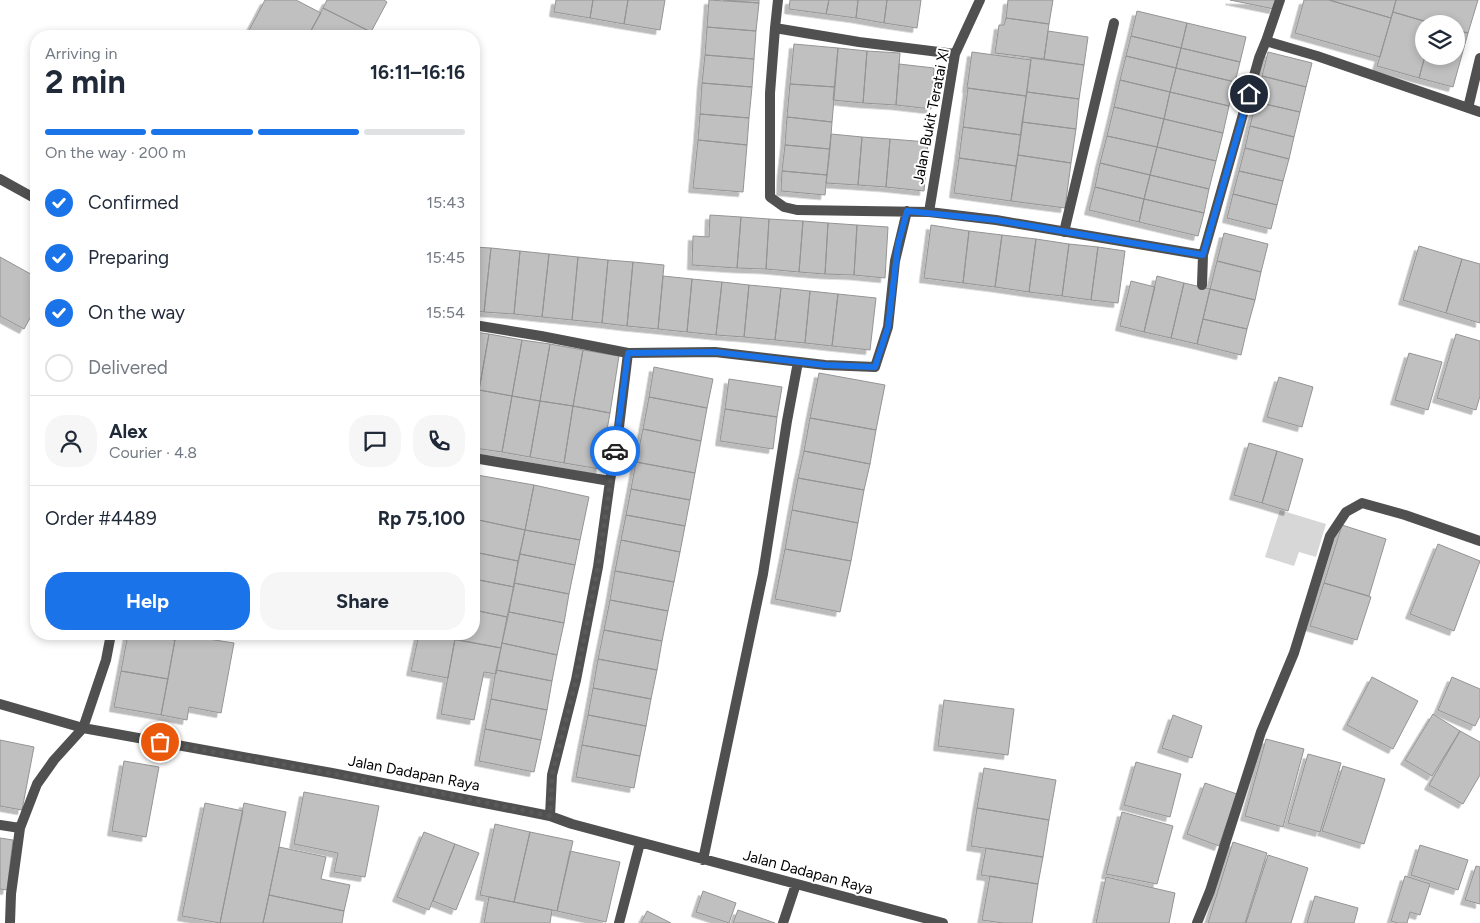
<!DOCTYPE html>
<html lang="en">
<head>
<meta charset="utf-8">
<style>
	:root { --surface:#fff; --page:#f6f6f7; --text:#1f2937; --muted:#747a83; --line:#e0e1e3; --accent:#1a73e8 }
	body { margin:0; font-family:Figtree,sans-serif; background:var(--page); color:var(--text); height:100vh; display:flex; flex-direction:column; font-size:19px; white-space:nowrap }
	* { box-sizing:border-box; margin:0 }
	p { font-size:16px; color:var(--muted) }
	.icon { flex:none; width:28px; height:28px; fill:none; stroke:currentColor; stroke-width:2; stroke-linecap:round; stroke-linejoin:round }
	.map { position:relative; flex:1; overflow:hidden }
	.panel { position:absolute; left:30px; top:30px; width:450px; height:610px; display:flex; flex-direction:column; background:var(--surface); border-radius:20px; box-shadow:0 2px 8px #0003 }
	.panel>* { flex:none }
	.fabs { position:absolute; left:1415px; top:15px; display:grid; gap:10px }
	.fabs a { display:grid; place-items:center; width:50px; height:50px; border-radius:50%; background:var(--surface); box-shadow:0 2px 8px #0003; font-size:25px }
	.pin { position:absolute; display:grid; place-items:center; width:42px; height:42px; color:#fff; margin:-21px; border:2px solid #fff; border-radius:50%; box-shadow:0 1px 5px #0007 }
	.courier { position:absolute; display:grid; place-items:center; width:50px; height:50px; margin:-25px; border:4px solid #1a73e8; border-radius:50%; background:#fff; color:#222; box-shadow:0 1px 6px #0007 }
	.summary em { font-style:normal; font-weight:700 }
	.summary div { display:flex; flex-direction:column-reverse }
	.summary { display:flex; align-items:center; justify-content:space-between; height:85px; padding:0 15px }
	h1 { font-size:32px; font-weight:700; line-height:38px }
	.bar { display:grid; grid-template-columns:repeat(4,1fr); gap:8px 5px; align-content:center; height:60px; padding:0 15px }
	.bar i { height:6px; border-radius:4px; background:var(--line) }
	.bar .current { background:var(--accent) }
	.bar p { grid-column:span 4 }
	.line { display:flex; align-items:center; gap:12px; padding:0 15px; border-top:1px solid var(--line) }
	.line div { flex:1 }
	.round { display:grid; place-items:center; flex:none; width:52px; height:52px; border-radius:20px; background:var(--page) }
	ol { padding:0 15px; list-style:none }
	li { display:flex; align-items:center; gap:15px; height:55px }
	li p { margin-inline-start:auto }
	li .icon { padding:5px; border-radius:50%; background:var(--accent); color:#fff; stroke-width:4 }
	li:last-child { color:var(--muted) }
	li i { width:28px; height:28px; border:2px solid var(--line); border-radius:50% }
	.action { display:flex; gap:10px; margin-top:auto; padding:10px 15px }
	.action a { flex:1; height:58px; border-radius:20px; background:var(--accent); color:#fff; font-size:20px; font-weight:700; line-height:58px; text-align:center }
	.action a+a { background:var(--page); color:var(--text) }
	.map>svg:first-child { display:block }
	.green { fill:#d7d7d7 }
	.building { fill:#c0c0c0; stroke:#949494; filter:url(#shadow) }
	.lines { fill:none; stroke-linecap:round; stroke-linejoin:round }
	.minor { stroke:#505050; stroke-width:10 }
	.done { stroke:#595959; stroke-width:5; stroke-dasharray:0 9 }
	.route { stroke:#1a73e8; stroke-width:6 }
	.labels { text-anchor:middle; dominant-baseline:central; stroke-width:4; stroke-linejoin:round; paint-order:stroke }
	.street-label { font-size:15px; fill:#000; stroke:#fff }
</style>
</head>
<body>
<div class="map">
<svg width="1480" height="923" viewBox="0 0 1480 923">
	<defs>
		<filter id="shadow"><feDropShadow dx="-4.5" dy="4.5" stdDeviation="0" flood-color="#0004"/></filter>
	</defs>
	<rect width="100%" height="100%" fill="#fff"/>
	<!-- green -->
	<path class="green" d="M1280,510L1326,524L1316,557L1299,552L1294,566L1265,557Z"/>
	<!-- building -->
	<path class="building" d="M265,0H296L321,13L308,36H246Z
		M327,0H384L387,2L371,32L323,8Z
		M556,0H593L590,18L554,12Z
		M593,0H628L624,24L590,18Z
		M628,0H665L660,30L624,24Z
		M709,0L759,3L756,31L707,27Z
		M723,0H759V3Z
		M790,0H829L826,14L789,9Z
		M829,0H858L856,18L826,14Z
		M858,0H887L884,23L856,18Z
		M887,0H921L917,28L884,23Z
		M1008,0H1053L1049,24L1006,18Z
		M1230,0H1276L1274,9Z
		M1304,0H1329L1391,18L1380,57L1295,33Z
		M1329,0H1396L1391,18Z
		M1396,0H1478L1468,33L1456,30V24H1434L1393,12Z
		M323,8L371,32L369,36H308Z
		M1137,11L1187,23L1181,48L1131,36Z
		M1393,12L1434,24H1424L1425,56L1419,78L1377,66Z
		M1006,18L1049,24L1044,59L995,53L999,25H1004Z
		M1187,23L1246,37L1240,62L1181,48Z
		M707,27L756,31L754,59L705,55Z
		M1456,30L1468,33L1453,87L1419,78L1425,56H1456Z
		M1048,31L1088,37L1084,65L1044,59Z
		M1131,36L1181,48L1176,68L1126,56Z
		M794,44L838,48L835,87L790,84Z
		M838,48L867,51L863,103L833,100Z
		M1181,48L1240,62L1235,82L1176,68Z
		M867,51L900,53L896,105L863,103Z
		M972,52L1031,60L1026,96L967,88Z
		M1268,52L1312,63L1306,87L1262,76Z
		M705,55L754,59L752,87L702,83Z
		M1126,56L1176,68L1170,92L1120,80Z
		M1031,58L1084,65L1079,99L1027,92Z
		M899,64L934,68L931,109L896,105Z
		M1176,68L1235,82L1229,106L1170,92Z
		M1262,76L1306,87L1300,112L1256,102Z
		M1120,80L1170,92L1164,119L1114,107Z
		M702,83L752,87L749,118L700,114Z
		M790,84L835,87L832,122L787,117Z
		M968,88L1026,96L1021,135L963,127Z
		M1027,92L1079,99L1076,129L1022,122Z
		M1170,92L1229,106L1223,133L1164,119Z
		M1256,102L1300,112L1294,137L1250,126Z
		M1114,107L1164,119L1157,147L1107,136Z
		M700,114L749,118L747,145L698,140Z
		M787,117L832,122L830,149L785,145Z
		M1164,119L1223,133L1216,161L1157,147Z
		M1022,122L1076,129L1071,163L1018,155Z
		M1250,126L1294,137L1289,159L1245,148Z
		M963,127L1021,135L1016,166L959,158Z
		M831,134L862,137L858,185L826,183Z
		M1107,136L1157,147L1150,175L1100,163Z
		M862,137L890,139L886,187L858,185Z
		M890,139L928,142L924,191L886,187Z
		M698,140L747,145L743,192L693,188Z
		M785,145L830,149L827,175L782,171Z
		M1157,147L1216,161L1209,189L1150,175Z
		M1245,148L1289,159L1283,181L1239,171Z
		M1018,155L1071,163L1065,208L1011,201Z
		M959,158L1016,166L1011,201L954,193Z
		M1100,163L1150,175L1144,199L1095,187Z
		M782,171L827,175L825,195L781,191Z
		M1239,171L1283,181L1277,205L1233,194Z
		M1150,175L1209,189L1204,213L1144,199Z
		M1095,187L1144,199L1139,222L1089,210Z
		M1233,194L1277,205L1271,229L1227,218Z
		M1144,199L1204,213L1198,236L1139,222Z
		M710,215L741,217L737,268L692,265L693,236L709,237Z
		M741,217L769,219L766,269L737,268Z
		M769,219L803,221L799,272L766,269Z
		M803,221L828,223L825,274L799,272Z
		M828,223L857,225L854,275L825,274Z
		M857,225L888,227L885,278L854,275Z
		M931,225L969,231L963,283L924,278Z
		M969,231L1002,235L995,287L963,283Z
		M1224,233L1268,244L1261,272L1217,261Z
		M1002,235L1036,239L1029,292L995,287Z
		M1036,239L1069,244L1062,296L1029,292Z
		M1069,244L1098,247L1091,300L1062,296Z
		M1419,246L1462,259L1446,313L1403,300Z
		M474,247L491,248L484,312L474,311Z
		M1098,247L1125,251L1118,303L1091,300Z
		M491,248L520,251L514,314L484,312Z
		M520,251L549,254L542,317L514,314Z
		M549,254L578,257L572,320L542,317Z
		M0,257L36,277V307L24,329L0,316Z
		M578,257L608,260L602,323L572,320Z
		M1462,259L1480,264V323L1446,313Z
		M608,260L633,262L627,326L602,323Z
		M1217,261L1261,272L1255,300L1210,289Z
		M633,262L664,265L658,329L627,326Z
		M663,276L692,279L687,332L658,329Z
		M1157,276L1184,283L1171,338L1144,332Z
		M692,279L722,282L716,335L687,332Z
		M1131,281L1155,287L1144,332L1120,326Z
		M722,282L749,285L744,337L716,335Z
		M1184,283L1210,289L1197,344L1171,338Z
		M749,285L781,288L775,340L744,337Z
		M781,288L810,291L805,343L775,340Z
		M1210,289L1255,300L1247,329L1203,319Z
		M810,291L838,294L832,346L805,343Z
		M838,294L876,298L870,350L832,346Z
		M1203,319L1247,329L1241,355L1197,344Z
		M474,332L489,334L479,390H474Z
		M489,334L522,340L512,396L479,390Z
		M1456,334L1480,341V396L1476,410L1437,398Z
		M522,340L550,344L540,401L512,396Z
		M550,344L583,350L573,406L540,401Z
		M583,350L619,356L610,413L573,406Z
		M1409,353L1442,362L1428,410L1395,400Z
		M654,367L713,379L707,408L649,397Z
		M819,373L885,385L876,430L810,418Z
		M1279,377L1313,387L1302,427L1267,417Z
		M729,379L782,387L777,417L725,409Z
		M474,390H479L474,423Z
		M479,390L512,396L502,452L474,448V423Z
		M512,396L540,401L530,457L502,452Z
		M649,397L707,408L701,441L643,429Z
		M540,401L573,406L564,463L530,457Z
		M573,406L610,413L600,469L564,463Z
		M725,409L777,417L773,449L720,441Z
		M810,418L876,430L870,464L804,451Z
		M643,429L701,441L695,473L636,462Z
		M1249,443L1277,451L1262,503L1234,495Z
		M804,451L870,464L864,490L798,478Z
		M1277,451L1303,459L1288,511L1262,503Z
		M636,462L695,473L690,500L631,489Z
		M477,475L534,485L525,530L474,519V493Z
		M798,478L864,490L858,523L792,510Z
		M534,485L589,497L580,540L525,530Z
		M631,489L690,500L685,526L626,515Z
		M792,510L858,523L851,561L785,549Z
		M626,515L685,526L680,552L621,540Z
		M474,519L525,530L518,561L474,552Z
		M1342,525L1386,539L1369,596L1324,583Z
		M525,530L580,540L575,565L520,554Z
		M621,540L680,552L674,582L615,571Z
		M1438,544L1480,561L1454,631L1410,614Z
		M785,549L851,561L840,612L775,599Z
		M474,552L518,561L514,587L474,579Z
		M520,554L575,565L569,594L514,583Z
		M615,571L674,582L668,611L610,600Z
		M474,579L514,587L507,617L474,610Z
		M514,583L569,594L564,623L509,612Z
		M1324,583L1371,597L1357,640L1310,626Z
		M610,600L668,611L662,641L604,630Z
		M474,610L507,617L501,648L445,638L446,634H474Z
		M509,612L564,623L557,655L502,643Z
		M604,630L662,641L657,670L598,659Z
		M128,634H143L175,640L168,679L121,671Z
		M143,634H176L175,640Z
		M176,634L234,643L221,713L189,707L187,720L161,715Z
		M419,634L455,639L448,678L411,671Z
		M455,639L501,648L496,674L484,672L474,720L441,714Z
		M502,643L557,655L552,681L496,670Z
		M598,659L657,670L651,699L593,688Z
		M496,670L552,681L547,710L491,699Z
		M121,671L168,679L161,715L114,707Z
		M1372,677L1418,701L1393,749L1347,725Z
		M1452,677L1480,689V716L1475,726L1438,710Z
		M593,688L651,699L646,726L588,715Z
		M491,699L547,710L541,740L485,729Z
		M944,700L1014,709L1008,755L938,746Z
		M1433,714L1460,731L1432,776L1405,760Z
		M588,715L646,726L640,756L582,745Z
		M1173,715L1202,726L1192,758L1162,748Z
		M485,729L541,740L534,772L479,761Z
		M1460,731L1480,742V775L1463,804L1429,785Z
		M1266,739L1304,749L1283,827L1245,816Z
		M0,740L34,747L22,810L0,806Z
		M582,745L640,756L634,788L576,777Z
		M1308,754L1341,763L1320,832L1288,823Z
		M124,761L159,767L146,837L112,831Z
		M1136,762L1181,774L1170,817L1124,805Z
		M1343,766L1385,779L1364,844L1322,831Z
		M984,768L1056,780L1049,820L977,808Z
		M1205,783L1237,794L1219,846L1187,834Z
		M304,792L379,806L365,877L334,872L338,853L294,844Z
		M205,803L243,811L220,923L182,916Z
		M244,803L286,812L279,847L263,923H220Z
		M977,808L1049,820L1043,857L971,846Z
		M1122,812L1173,826L1157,884L1106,874Z
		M495,824L530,832L514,902L480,895Z
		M424,832L455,844L429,910L397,897Z
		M530,832L573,841L557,911L514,902Z
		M0,838L13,840L7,890L0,889Z
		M1233,842L1267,853L1245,923H1208Z
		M455,844L479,853L456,910L433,901Z
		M1420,845L1468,860L1458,890L1411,875Z
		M279,847L326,857L321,879L350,885L344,911L269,895Z
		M986,848L1043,857L1038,884L981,875Z
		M570,851L620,862L606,922L557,911Z
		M1268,855L1308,868L1291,923H1246Z
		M1476,866L1480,867V904L1465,900Z
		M990,876L1038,884L1032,923H1003L982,920Z
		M1405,876L1430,884L1420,915L1410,912L1407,923H1398L1391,921Z
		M1106,877L1175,893L1169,923H1096Z
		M703,891L736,903L729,923L696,912Z
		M269,895L344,911L342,923H263Z
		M1315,896L1358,908L1354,923H1307Z
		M489,897L552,910L550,923H484Z
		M738,910L775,923H733Z
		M647,911L671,923H641Z"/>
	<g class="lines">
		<!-- minor -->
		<path class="minor" d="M1280,0L1266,41L1317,56L1480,112
			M775,28L778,0
			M955,54L859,42L775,28L770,93V197L784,207L797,210L929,212L996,220L1203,255
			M1468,108L1480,58
			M0,179L36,199
			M929,212L955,54L980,0
			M1064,232L1114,23
			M1202,285L1203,255L1259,58L1266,41
			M474,325L541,336L628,353L715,352L825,365L875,367L888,327L895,261L907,211
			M474,458L610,481
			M0,704L83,728L332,773L550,816L572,824L943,923
			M550,816L552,775L576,680L598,567L610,481L618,435L628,353
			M0,825L20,828
			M703,860L763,574L787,421L798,362
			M10,923L11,894L20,828L37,784L54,760L83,728L106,660L111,634
			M619,923L640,843
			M783,923L796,884
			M1197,923L1210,891L1261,732L1294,653L1330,536L1346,512L1362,503L1405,515L1480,541"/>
	</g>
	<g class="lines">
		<!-- done -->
		<path class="done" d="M160,742L448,795L550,816L552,775L576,680L598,567L615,451"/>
		<!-- route -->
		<path class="route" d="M615,451L628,353L715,352L825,365L875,367L888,327L898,245L907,211L996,220L1203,255L1249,94"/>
	</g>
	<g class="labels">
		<!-- street labels -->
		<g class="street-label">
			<text transform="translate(931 116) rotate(-79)">Jalan Bukit Teratai XI</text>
			<text transform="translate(414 773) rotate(11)">Jalan Dadapan Raya</text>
			<text transform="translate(808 872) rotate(15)">Jalan Dadapan Raya</text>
		</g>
	</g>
</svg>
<div class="fabs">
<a><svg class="icon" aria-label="layers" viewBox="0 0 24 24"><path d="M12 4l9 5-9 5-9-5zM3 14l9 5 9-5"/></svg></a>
</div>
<div class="pin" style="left:160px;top:742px;background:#ea580c"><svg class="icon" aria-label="bag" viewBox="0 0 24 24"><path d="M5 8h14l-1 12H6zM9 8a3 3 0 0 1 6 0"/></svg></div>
<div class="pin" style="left:1249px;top:94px;background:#1f2937"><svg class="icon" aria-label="home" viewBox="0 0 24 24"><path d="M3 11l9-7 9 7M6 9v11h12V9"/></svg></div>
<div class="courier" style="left:615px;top:451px"><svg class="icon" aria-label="car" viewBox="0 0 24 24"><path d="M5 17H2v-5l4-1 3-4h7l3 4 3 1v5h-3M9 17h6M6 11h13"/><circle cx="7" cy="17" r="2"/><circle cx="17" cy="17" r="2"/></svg></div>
<section class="panel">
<div class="summary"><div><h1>2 min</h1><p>Arriving in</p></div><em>16:11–16:16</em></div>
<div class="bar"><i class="current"></i><i class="current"></i><i class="current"></i><i></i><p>On the way · 200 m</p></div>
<ol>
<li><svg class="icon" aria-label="check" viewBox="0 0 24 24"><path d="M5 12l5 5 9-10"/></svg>Confirmed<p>15:43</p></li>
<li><svg class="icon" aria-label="check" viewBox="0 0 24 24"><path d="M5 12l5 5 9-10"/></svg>Preparing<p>15:45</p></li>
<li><svg class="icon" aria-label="check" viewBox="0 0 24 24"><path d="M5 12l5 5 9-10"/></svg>On the way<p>15:54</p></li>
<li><i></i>Delivered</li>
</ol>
<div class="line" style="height:90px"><a class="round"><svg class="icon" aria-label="person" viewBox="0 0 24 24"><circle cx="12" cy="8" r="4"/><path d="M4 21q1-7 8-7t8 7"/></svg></a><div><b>Alex</b><p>Courier · 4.8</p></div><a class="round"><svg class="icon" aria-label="chat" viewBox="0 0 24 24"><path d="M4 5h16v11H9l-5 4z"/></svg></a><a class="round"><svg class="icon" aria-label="phone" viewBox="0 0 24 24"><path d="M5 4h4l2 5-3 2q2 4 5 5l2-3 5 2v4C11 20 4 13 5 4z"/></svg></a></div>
<div class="line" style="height:65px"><div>Order #4489</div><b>Rp 75,100</b></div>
<div class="action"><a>Help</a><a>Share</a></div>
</section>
</div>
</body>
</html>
